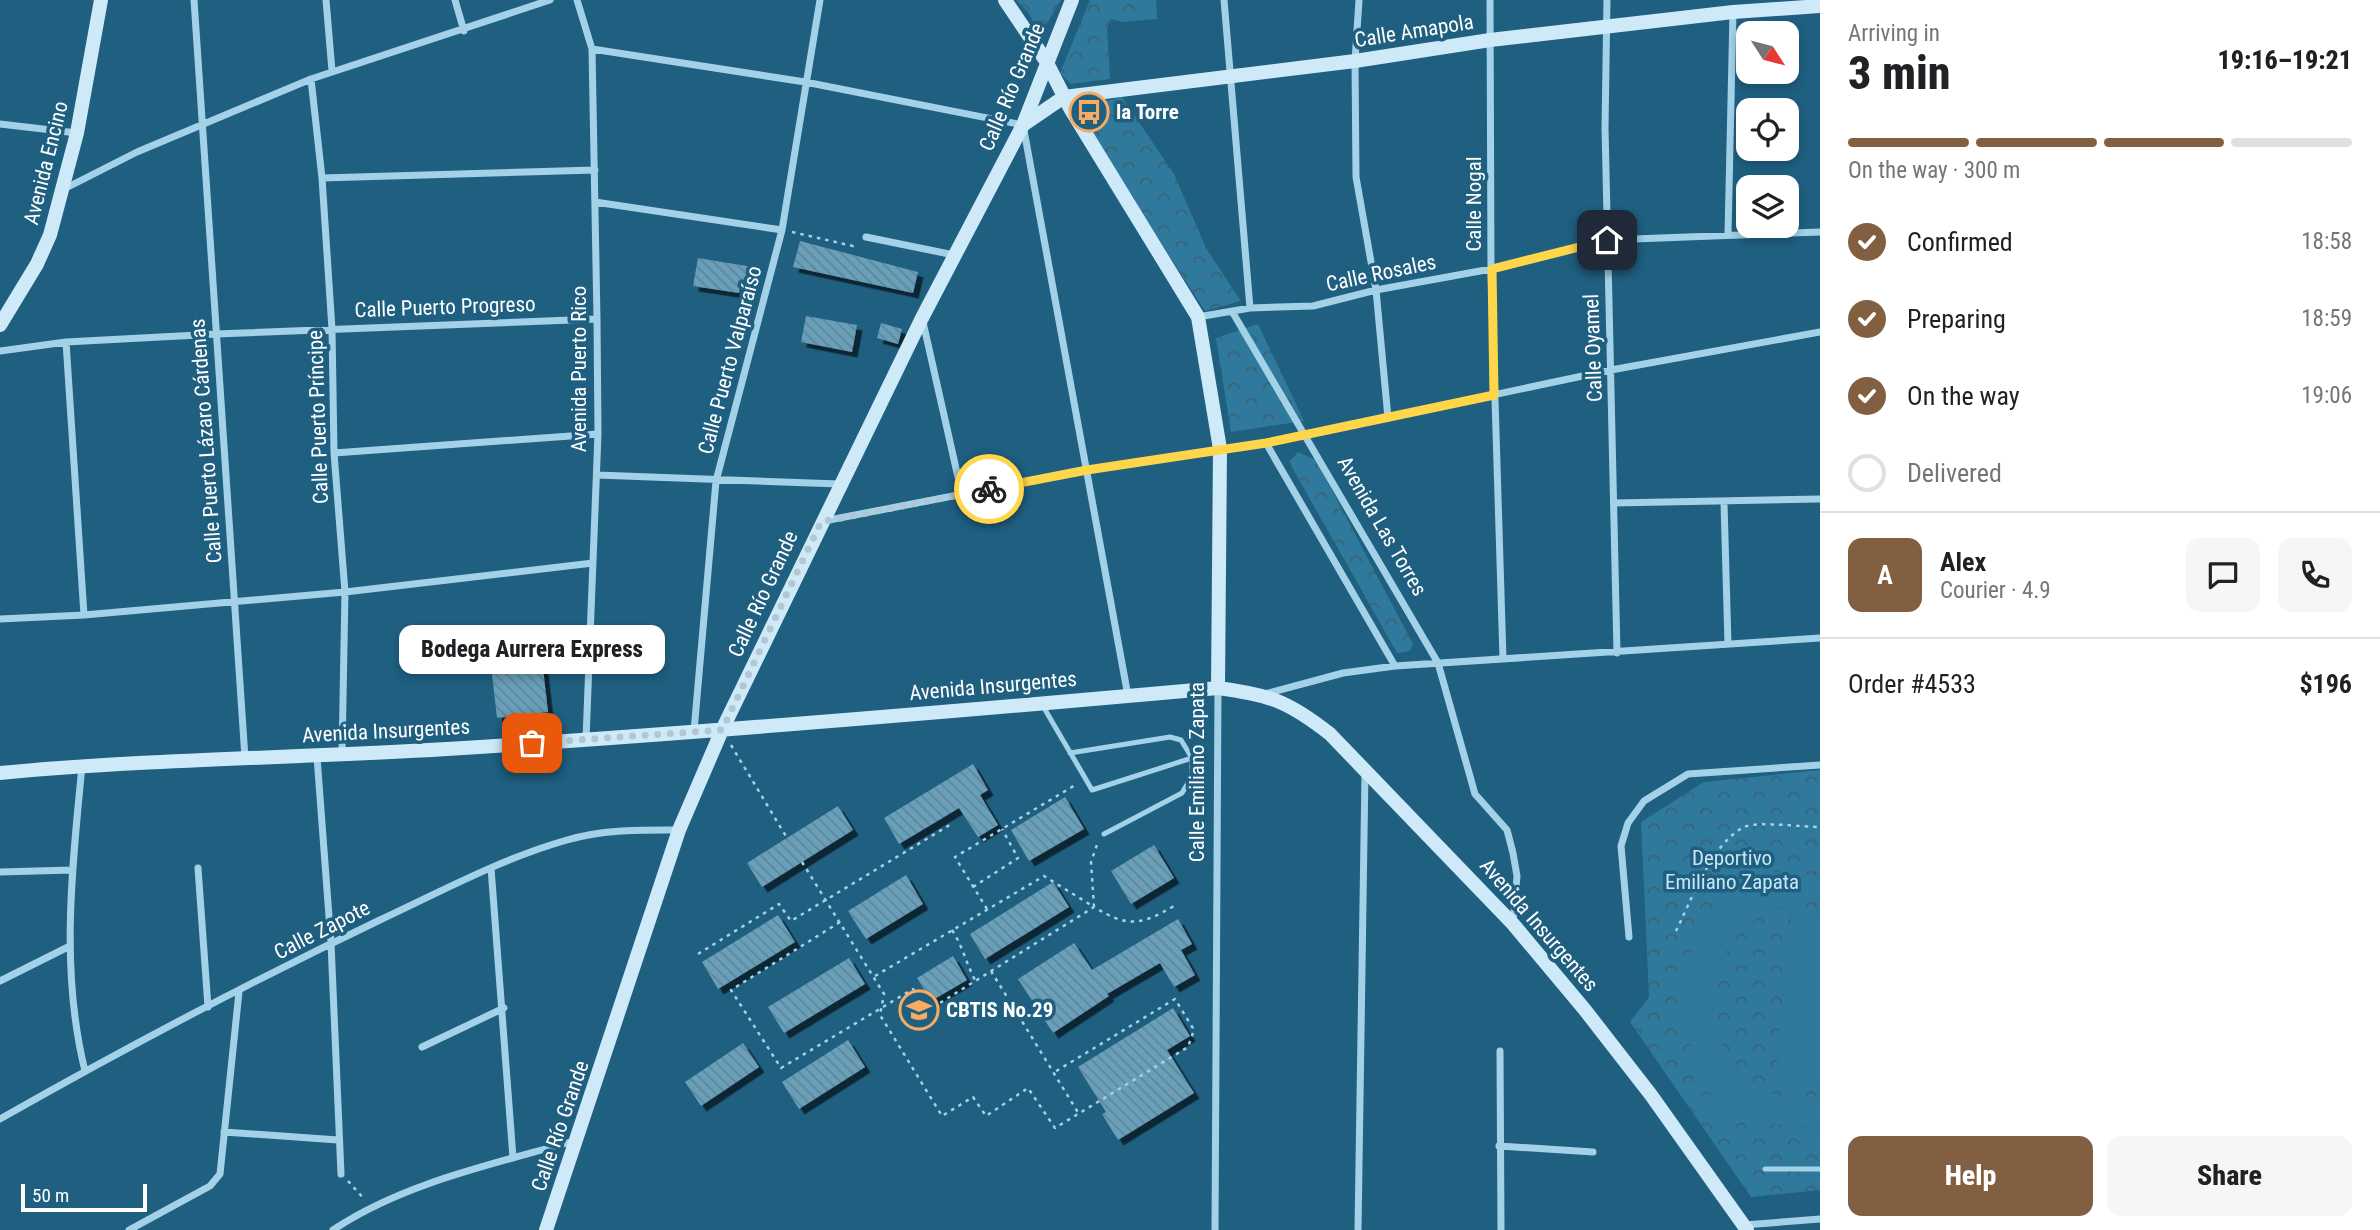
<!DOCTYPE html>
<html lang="en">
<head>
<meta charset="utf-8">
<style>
	:root { --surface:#fff; --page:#f6f6f6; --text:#202124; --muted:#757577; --line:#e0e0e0; --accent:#815f40 }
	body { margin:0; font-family:"Roboto Condensed",sans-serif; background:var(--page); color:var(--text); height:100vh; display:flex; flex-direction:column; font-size:26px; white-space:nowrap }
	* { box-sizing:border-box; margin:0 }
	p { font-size:23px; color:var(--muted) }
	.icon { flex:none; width:38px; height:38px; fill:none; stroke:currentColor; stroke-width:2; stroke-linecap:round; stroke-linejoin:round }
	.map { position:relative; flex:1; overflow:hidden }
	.drawer { display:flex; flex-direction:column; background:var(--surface); width:560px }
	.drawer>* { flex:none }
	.needle { width:46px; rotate:126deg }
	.fabs { position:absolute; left:1736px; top:21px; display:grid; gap:14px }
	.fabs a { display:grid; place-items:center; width:63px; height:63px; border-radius:14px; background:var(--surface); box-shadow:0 4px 10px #0003; font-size:35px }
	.scale { position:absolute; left:21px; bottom:18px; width:126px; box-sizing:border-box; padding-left:7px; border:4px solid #fff; border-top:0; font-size:19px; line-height:24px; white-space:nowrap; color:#fff; -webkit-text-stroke:5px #1f5f80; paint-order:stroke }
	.pin { position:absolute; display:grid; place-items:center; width:60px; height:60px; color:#fff; margin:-30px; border-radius:14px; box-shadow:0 4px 10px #0006 }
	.courier { position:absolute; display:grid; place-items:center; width:70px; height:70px; margin:-35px; border:5px solid #ffd54a; border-radius:50%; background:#fff; color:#222; box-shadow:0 2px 9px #0007 }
	.bubble { position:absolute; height:49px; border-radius:14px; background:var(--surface); box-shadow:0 4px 10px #0003; font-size:23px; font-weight:800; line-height:49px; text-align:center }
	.headline em { font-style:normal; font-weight:800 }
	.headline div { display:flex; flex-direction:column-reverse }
	.headline { display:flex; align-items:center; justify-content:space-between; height:119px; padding:0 28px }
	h1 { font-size:46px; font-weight:800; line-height:52px }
	.bar { display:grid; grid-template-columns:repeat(4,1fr); gap:10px 7px; align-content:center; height:84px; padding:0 28px }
	.bar i { height:9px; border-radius:5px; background:var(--line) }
	.bar .current { background:var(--accent) }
	.bar p { grid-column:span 4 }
	.line { display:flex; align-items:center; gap:18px; padding:0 28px; border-top:2px solid var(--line) }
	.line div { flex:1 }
	.round { display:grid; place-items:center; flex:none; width:74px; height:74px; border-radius:14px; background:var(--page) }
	ol { padding:0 28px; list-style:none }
	li { display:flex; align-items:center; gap:21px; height:77px }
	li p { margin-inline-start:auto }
	li .icon { padding:7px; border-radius:50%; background:var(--accent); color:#fff; stroke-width:4 }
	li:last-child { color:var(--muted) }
	li i { width:38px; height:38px; border:4px solid var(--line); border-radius:50% }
	.primary-button { display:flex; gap:14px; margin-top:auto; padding:14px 28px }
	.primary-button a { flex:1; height:80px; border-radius:14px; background:var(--accent); color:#fff; font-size:28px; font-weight:800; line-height:80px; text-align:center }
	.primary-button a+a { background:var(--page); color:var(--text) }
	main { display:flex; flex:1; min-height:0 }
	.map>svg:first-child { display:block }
	.park { fill:url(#park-crowns) }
	.garden { fill:#2e799c }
	.building { fill:url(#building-back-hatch); filter:url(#shadow) }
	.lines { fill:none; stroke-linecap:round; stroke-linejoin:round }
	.path { stroke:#a3d2e8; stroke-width:2.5; stroke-dasharray:3.5 5; stroke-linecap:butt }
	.lane { stroke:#a3d2e8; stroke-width:5 }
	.street { stroke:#a3d2e8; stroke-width:7 }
	.secondary { stroke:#cee9f7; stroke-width:14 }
	.done { stroke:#b1c7d3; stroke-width:7; stroke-dasharray:0 12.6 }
	.route { stroke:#ffd54a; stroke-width:9 }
	.labels { text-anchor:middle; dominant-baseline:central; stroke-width:7; stroke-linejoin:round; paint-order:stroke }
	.street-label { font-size:21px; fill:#fff; stroke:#1f5f80 }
	.poi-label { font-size:21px; font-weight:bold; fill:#fff; stroke:#1f5f80; text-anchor:start }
	.park-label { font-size:21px; fill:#c7e7f6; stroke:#1f5f80 }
</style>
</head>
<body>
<main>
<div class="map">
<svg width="1820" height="1230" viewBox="0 0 1820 1230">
	<defs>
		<pattern id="park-crowns" width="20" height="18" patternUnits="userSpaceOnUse" patternTransform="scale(1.75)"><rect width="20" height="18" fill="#2e799c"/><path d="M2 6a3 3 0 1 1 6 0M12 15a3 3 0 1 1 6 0" fill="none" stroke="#3d6274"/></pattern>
		<pattern id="building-back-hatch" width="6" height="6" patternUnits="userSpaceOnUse" patternTransform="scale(1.75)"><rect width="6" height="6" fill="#699fb9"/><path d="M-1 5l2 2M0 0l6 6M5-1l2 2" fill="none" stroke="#608698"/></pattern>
		<filter id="shadow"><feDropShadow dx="5.5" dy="5.5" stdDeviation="0" flood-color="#0009"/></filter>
	</defs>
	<rect width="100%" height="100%" fill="#1f5f80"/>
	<!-- park -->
	<path class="park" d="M1016,0H1061L1040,35L1028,12Z
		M1090,0H1156L1157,19L1122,22L1111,19L1107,27L1110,79L1071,84L1060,73Z
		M1122,97L1174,174L1206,248L1241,301L1205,311L1075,109Z
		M1258,324L1304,421L1231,432L1216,338Z
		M1298,452L1316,460L1413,644L1410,651L1397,653L1289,462Z
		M1820,770V1190L1751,1197L1630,1022L1649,997L1641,822L1704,782Z"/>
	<!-- garden -->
	<path class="garden" d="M1724,867L1820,876V899C1804,897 1788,903 1774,909C1691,949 1690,1061 1778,1096C1790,1101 1807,1100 1820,1101V1128L1706,1118L1708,1094L1729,1095C1661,1039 1669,948 1737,896L1720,894Z
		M1792,913L1820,916V1087L1775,1083Z"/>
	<!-- building -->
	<path class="building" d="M800,241L918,272L913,293L793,267Z
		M698,258L753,267L750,282L742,280L739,293L693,286Z
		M806,316L857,325L852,352L801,342Z
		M881,323L902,329L898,344L877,338Z
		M542,660L548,712L497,718L491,666Z
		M973,764L988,790L980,795L998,825L978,837L959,808L899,844L884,818Z
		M1065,797L1084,829L1029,861L1011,830Z
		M838,806L853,830L762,887L747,863Z
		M1154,845L1174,878L1131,904L1111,871Z
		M906,875L923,904L866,939L848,911Z
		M1053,882L1069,907L985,959L970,934Z
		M778,915L795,942L718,989L702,962Z
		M1178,919L1192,944L1181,950L1195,975L1174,987L1160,963L1107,994L1109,996L1053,1033L1018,979L1074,943L1092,970Z
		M953,956L967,980L931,1001L917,978Z
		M849,958L865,984L784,1033L768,1007Z
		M1173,1008L1190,1036L1167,1050L1194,1093L1118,1140L1102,1114L1106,1112L1078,1067Z
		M848,1040L865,1067L799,1109L782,1082Z
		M743,1043L759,1067L701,1106L685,1082Z"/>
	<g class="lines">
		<!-- path -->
		<path class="path" d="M792,232L853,246L856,243
			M731,745L787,838
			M802,862L884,994L880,1015L942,1116L973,1097L986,1116L1028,1088L1055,1128L1188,1047L1194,1030L1175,999L1053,1073
			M973,887L1018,858L1002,829
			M1094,907L1091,862L1098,842
			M987,909L955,857L1077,784
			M840,922L731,990L781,1068L913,989L927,1011L1094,907C1127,927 1140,926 1174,906
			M952,930C963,947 966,963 975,980
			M1676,931C1691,901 1712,843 1744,827C1757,821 1803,827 1820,827
			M698,954L779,904L791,921L953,823
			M991,971L1079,1114
			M875,976L1044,876L1094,907
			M348,1181L365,1200"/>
		<!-- lane -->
		<path class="lane" d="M1043,706C1059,734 1076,762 1092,790L1192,758L1181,740L1170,737L1070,753
			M1104,834L1182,793L1192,776V758
			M1765,1169H1820"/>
		<!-- street -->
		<path class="street" d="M194,0L245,758
			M326,0L332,71
			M455,0L464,31
			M577,0L592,49L597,319L598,434L586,739
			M1224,0L1250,308
			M1359,0L1355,61L1356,177L1376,290L1388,418
			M1490,0L1491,269L1503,659
			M1607,0L1605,128L1617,653
			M592,49L805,82L1023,125L1128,696
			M311,79L322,178L332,329L334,453L345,592L342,754
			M0,124L77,133
			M322,178L595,170
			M62,190L137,152L311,79L550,0
			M595,202L782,230
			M1728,234L1733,12
			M866,237L954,255
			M1233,313L1438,663L1475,794L1507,830L1513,853L1517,876L1513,924
			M1198,317L1250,308L1313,306L1376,290L1491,269L1607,240L1820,232
			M923,322L962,495
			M66,342L84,615
			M0,351L66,342L217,334L597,319
			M1266,443L1395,666
			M334,453L598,434
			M597,475L839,484
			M1614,503L1820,499
			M1724,503L1728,644
			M824,521L1087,470L1266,443L1611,370L1820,332
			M0,619L84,615L345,592L593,563
			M1265,694L1343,673L1395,666L1820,638
			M694,731L716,481L782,230L820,0
			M317,757L331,943L341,1174
			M82,766C72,869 60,970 85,1071
			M198,868L208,1007
			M491,868L513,1158
			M0,872L72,870
			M1629,937L1621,846L1628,823L1644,801L1688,774L1820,765
			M0,981L68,947
			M422,1047L504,1008
			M1500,1051L1501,1230
			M0,1119C125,1048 252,981 382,919C442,891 503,858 567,840C604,829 641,830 678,830
			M224,1132L338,1140
			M1499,1146L1593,1152
			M1744,1225L1820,1219
			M129,1230L210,1186L220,1174L239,992
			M333,1230C403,1183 494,1164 574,1141
			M1215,1230L1218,688
			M1358,1230L1365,772"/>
		<!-- secondary -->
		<path class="secondary" d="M1005,0L1046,61L1070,108L1198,317L1220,449L1218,688
			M1023,125L1064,97L1355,61L1490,40L1733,12L1820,6
			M0,325L37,264L50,235L77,133L101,0
			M0,773C149,759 298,758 447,749C704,733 961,711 1218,688C1270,695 1288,701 1330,734L1513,924L1585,1010L1651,1095L1747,1230
			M546,1230L679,830L722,730L922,318L1023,125L1072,0"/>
	</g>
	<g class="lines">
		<!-- done -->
		<path class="done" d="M532,743L722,730L821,522L989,489"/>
		<!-- route -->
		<path class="route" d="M989,489L1087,470L1266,443L1494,395L1492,269L1607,240"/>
	</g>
	<!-- icons -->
	<defs>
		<g id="bus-ring" transform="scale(2.0125)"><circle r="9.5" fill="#1f5f80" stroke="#f7ab63" stroke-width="1.5"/><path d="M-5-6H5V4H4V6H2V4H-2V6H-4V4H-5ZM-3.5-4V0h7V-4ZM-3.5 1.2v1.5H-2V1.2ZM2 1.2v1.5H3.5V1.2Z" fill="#f7ab63"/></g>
		<g id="school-ring" transform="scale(2.0125)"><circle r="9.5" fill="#1f5f80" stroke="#f7ab63" stroke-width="1.5"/><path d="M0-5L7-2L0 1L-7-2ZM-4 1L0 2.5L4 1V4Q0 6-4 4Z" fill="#f7ab63"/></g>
	</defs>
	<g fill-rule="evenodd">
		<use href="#bus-ring" x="1089" y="112"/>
		<use href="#school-ring" x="919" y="1010"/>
	</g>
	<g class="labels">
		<!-- street labels -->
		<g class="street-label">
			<text transform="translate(1414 31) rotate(-9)">Calle Amapola</text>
			<text transform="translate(1012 87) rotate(-67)">Calle Río Grande</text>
			<text transform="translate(46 163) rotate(-76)">Avenida Encino</text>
			<text transform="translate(1474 204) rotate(-90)">Calle Nogal</text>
			<text transform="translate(1381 273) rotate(-12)">Calle Rosales</text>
			<text transform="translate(445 307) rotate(-2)">Calle Puerto Progreso</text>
			<text transform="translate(1593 348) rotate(-92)">Calle Oyamel</text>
			<text transform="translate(730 360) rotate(-75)">Calle Puerto Valparaíso</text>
			<text transform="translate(579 369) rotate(-90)">Avenida Puerto Rico</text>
			<text transform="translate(318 417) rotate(-92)">Calle Puerto Príncipe</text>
			<text transform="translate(206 441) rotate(-94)">Calle Puerto Lázaro Cárdenas</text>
			<text transform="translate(1382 526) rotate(60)">Avenida Las Torres</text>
			<text transform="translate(763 594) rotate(-65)">Calle Río Grande</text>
			<text transform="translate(993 686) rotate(-5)">Avenida Insurgentes</text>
			<text transform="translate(386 731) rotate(-3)">Avenida Insurgentes</text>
			<text transform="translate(1197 772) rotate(-90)">Calle Emiliano Zapata</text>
			<text transform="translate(1539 925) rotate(49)">Avenida Insurgentes</text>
			<text transform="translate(322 930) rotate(-27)">Calle Zapote</text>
			<text transform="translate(560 1126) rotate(-71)">Calle Río Grande</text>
		</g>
		<!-- poi labels -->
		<g class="poi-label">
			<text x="1116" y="112">la Torre</text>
			<text x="946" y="1010">CBTIS No.29</text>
		</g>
		<!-- park labels -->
		<g class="park-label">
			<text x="1732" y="858">Deportivo<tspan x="1732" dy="24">Emiliano Zapata</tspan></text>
		</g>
	</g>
</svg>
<div class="fabs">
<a><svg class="needle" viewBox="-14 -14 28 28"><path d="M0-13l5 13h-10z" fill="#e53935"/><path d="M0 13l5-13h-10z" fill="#757577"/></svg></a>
<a><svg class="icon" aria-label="locate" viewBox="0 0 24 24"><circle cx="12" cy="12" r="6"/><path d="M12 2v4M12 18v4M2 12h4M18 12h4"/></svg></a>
<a><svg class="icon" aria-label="layers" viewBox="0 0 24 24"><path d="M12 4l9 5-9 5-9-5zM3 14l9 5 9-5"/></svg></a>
</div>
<div class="scale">50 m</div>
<div class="pin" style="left:532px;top:743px;background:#ea580c"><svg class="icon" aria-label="bag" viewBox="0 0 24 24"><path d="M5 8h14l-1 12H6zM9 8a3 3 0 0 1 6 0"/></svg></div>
<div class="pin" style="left:1607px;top:240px;background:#1f2937"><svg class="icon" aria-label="home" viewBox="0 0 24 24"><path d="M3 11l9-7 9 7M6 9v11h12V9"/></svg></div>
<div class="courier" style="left:989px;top:489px"><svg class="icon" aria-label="bike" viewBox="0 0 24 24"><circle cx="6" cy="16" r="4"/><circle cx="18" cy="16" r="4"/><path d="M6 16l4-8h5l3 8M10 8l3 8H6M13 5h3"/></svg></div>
<div class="bubble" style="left:399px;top:625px;width:266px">Bodega Aurrera Express</div>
</div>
<section class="drawer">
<div class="headline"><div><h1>3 min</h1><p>Arriving in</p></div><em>19:16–19:21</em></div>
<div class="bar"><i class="current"></i><i class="current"></i><i class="current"></i><i></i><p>On the way · 300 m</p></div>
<ol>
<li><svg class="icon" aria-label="check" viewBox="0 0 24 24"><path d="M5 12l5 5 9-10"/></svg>Confirmed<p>18:58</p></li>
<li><svg class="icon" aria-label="check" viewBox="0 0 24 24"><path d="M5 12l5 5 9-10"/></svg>Preparing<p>18:59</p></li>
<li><svg class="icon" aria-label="check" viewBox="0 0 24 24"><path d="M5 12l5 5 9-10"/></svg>On the way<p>19:06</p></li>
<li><i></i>Delivered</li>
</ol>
<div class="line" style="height:126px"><b class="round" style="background:var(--accent);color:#fff">A</b><div><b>Alex</b><p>Courier · 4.9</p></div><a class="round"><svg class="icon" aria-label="chat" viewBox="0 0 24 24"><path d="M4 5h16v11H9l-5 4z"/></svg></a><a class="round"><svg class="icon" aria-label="phone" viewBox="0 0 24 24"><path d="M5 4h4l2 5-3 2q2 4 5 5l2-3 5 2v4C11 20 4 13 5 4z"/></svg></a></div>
<div class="line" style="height:91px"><div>Order #4533</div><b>$196</b></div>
<div class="primary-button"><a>Help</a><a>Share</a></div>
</section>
</main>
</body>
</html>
